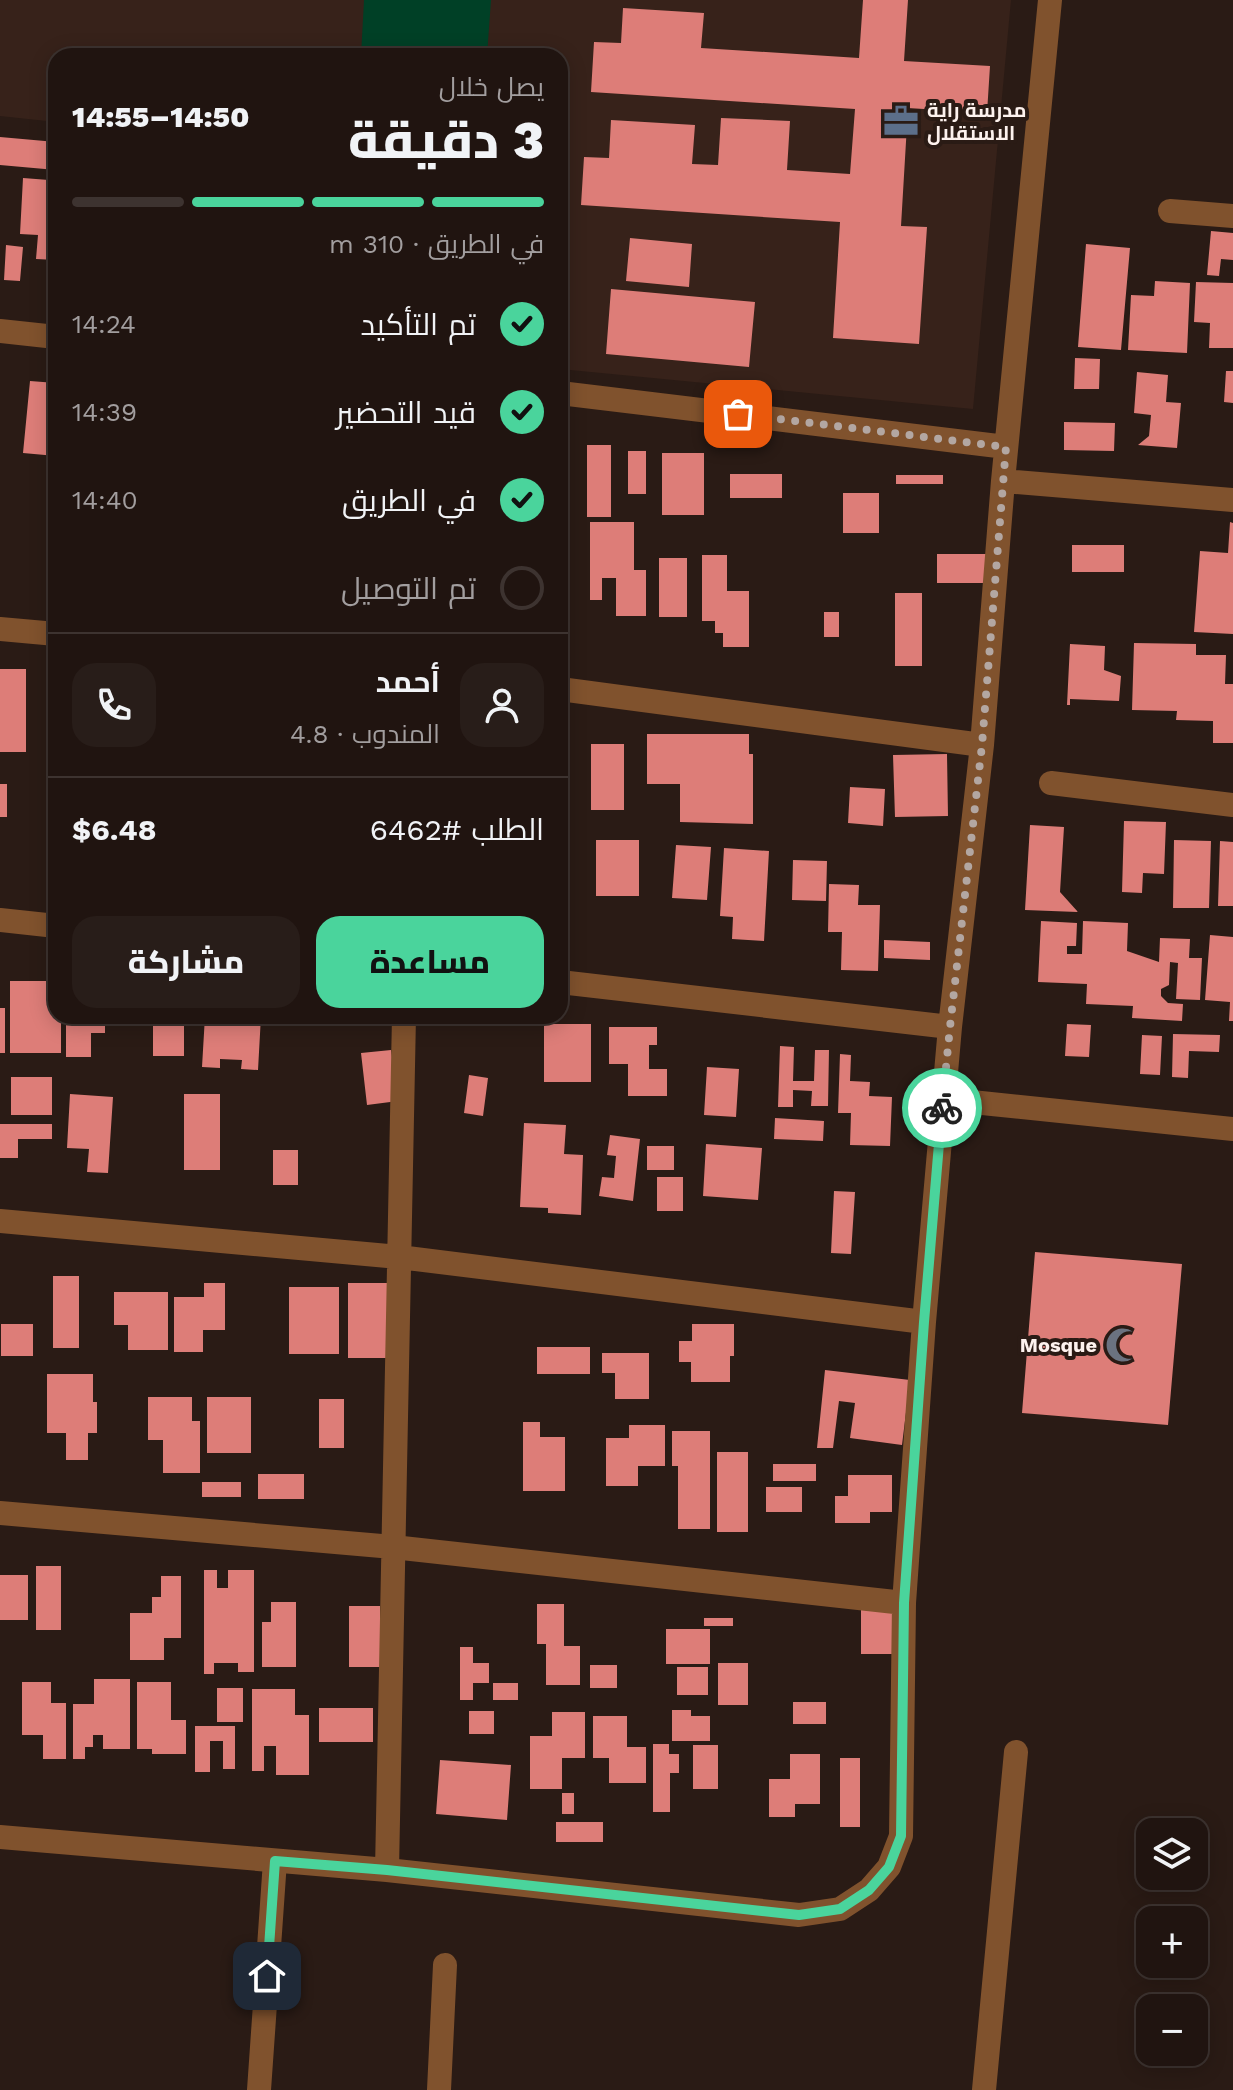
<!DOCTYPE html>
<html lang="ar">
<head>
<meta charset="utf-8">
<style>
	:root { --surface:#201410; --page:#281d19; --text:#f1f3f6; --muted:#a29e9f; --line:#3d3330; --accent:#4ad49c }
	body { margin:0; font-family:"Work Sans",Cairo,sans-serif; background:var(--page); color:var(--text); direction:rtl; height:100vh; display:flex; flex-direction:column; font-size:30px; white-space:nowrap }
	* { box-sizing:border-box; margin:0 }
	p { font-size:26px; color:var(--muted) }
	.icon { flex:none; width:44px; height:44px; fill:none; stroke:currentColor; stroke-width:2; stroke-linecap:round; stroke-linejoin:round }
	.map { position:relative; flex:1; overflow:hidden; direction:ltr }
	.details { position:absolute; left:48px; top:48px; width:520px; height:976px; display:flex; flex-direction:column; background:var(--surface); border-radius:24px; box-shadow:0 4px 20px #0003,0 0 0 2px var(--line); direction:rtl }
	.details>* { flex:none }
	.tools { position:absolute; left:1136px; top:1818px; display:grid; gap:16px }
	.tools a { display:grid; place-items:center; width:72px; height:72px; border-radius:16px; background:var(--surface); box-shadow:0 4px 20px #0003,0 0 0 2px var(--line); font-size:40px }
	.pin { position:absolute; display:grid; place-items:center; width:68px; height:68px; color:#fff; margin:-34px; border-radius:16px; box-shadow:0 4px 12px #0006 }
	.courier { position:absolute; display:grid; place-items:center; width:80px; height:80px; margin:-40px; border:6px solid #4ad49c; border-radius:50%; background:#fff; color:#222; box-shadow:0 2px 10px #0007 }
	.head em { font-style:normal; font-weight:800 }
	.head div { display:flex; flex-direction:column-reverse }
	.head { display:flex; align-items:center; justify-content:space-between; height:136px; padding:0 24px }
	h1 { font-size:52px; font-weight:800; line-height:60px }
	.bar { display:grid; grid-template-columns:repeat(4,1fr); gap:12px 8px; align-content:center; height:96px; padding:0 24px }
	.bar i { height:10px; border-radius:6px; background:var(--line) }
	.bar .current { background:var(--accent) }
	.bar p { grid-column:span 4 }
	.line { display:flex; align-items:center; gap:20px; padding:0 24px; border-top:2px solid var(--line) }
	.line div { flex:1 }
	.round { display:grid; place-items:center; flex:none; width:84px; height:84px; border-radius:24px; background:var(--page) }
	ol { padding:0 24px; list-style:none }
	li { display:flex; align-items:center; gap:24px; height:88px }
	li p { margin-inline-start:auto }
	li .icon { padding:8px; border-radius:50%; background:var(--accent); color:#111; stroke-width:4 }
	li:last-child { color:var(--muted) }
	li i { width:44px; height:44px; border:4px solid var(--line); border-radius:50% }
	.button { display:flex; gap:16px; margin-top:auto; padding:16px 24px }
	.button a { flex:1; height:92px; border-radius:24px; background:var(--accent); color:#111; font-size:32px; font-weight:800; line-height:92px; text-align:center }
	.button a+a { background:var(--page); color:var(--text) }
	.map>svg:first-child { display:block }
	.built { fill:#37221a }
	.green { fill:#004026 }
	.building { fill:#dd7d78 }
	.lines { fill:none; stroke-linecap:round; stroke-linejoin:round }
	.street { stroke:#80522d; stroke-width:24 }
	.done { stroke:#b3a7a2; stroke-width:8; stroke-dasharray:0 14.4 }
	.route { stroke:#4ad49c; stroke-width:10 }
	.labels { text-anchor:middle; dominant-baseline:central; stroke-width:8; stroke-linejoin:round; paint-order:stroke }
	.poi-label { font-size:20px; font-weight:bold; fill:#fdf2ee; stroke:#2a1b15; text-anchor:start }
</style>
</head>
<body>
<div class="map">
<svg width="1233" height="2090" viewBox="0 0 1233 2090">
	<rect width="100%" height="100%" fill="#2a1b15"/>
	<!-- built -->
	<path class="built" d="M0,0H1011L973,409L560,369V56H56V122L0,116Z"/>
	<!-- green -->
	<path class="green" d="M364,0H491L487,56H361Z"/>
	<!-- building -->
	<path class="building" d="M863,0H908L904,61L990,66L987,113L908,108L901,226L927,227L919,344L833,338L840,222L581,205L584,157L609,158L611,120L695,125L692,164L718,165L721,118L790,121L787,170L850,174L855,109L591,92L594,42L621,43L623,8L704,13L701,48L859,58Z
		M0,137L56,142V170L0,165Z
		M23,178L49,180L46,221L56,222V260L36,259L38,235L20,234Z
		M1211,231L1233,233V260L1221,259L1219,276L1207,275Z
		M630,238L692,244L689,287L626,281Z
		M1086,244L1130,248L1121,350L1078,347Z
		M6,245L23,247L20,281L4,280Z
		M1155,281L1190,283L1187,353L1128,350L1131,295L1154,296Z
		M1196,282L1233,283V348H1209L1210,323L1194,322Z
		M611,289L755,302L749,367L606,354Z
		M1075,358L1100,359L1099,389H1074Z
		M1226,371H1233V403L1224,402Z
		M1137,372L1168,375L1166,402L1181,403L1177,448L1138,445L1149,436L1151,415L1134,413Z
		M30,381L56,383V456L23,453Z
		M1064,422L1115,423L1114,451L1064,450Z
		M587,445H611V517H587Z
		M628,451H646V494H628Z
		M662,453H704V515H662Z
		M730,474H782V498H730Z
		M896,475H943V484H896Z
		M843,493H879V533H843Z
		M47,495H56V562H47Z
		M590,522H634V570H646V616H616V578H602V600H590Z
		M1230,522L1233,523V634L1194,632L1200,551L1228,553Z
		M1072,545H1124V572H1072Z
		M937,554H987V583H937Z
		M702,555H727V591H749V647H723V633H715V621H702Z
		M659,558H687V617H659Z
		M895,593H922V666H895Z
		M824,612H839V637H824Z
		M1134,643L1196,644V655H1226L1225,684H1233V743H1213V721L1176,720L1177,711L1132,710Z
		M1070,644L1105,646L1104,670L1121,676L1119,701L1070,699V705H1067Z
		M46,658H56V728H46Z
		M0,669H26V752H0Z
		M647,734H749V754H753V824L680,822V784H647Z
		M591,744H624V810H591Z
		M947,754L948,816L895,817L893,755Z
		M0,784H7V817H0Z
		M850,787L885,789L883,826L848,823Z
		M1124,821L1166,822L1164,874L1143,873L1142,893L1122,892Z
		M1030,825L1064,827L1060,892L1078,912L1025,910Z
		M596,840H639V896H596Z
		M1174,840L1211,841L1209,908H1173Z
		M1220,841L1233,842V906H1218Z
		M676,845L711,847L707,900L672,898Z
		M724,848L769,851L764,941L732,939L733,917L720,916Z
		M793,860L827,861L826,901L792,900Z
		M829,884L859,885L858,905H880L878,971L841,970L842,932H828Z
		M1041,921L1077,923L1076,946H1067V954H1082L1083,921L1128,923L1127,951L1159,962L1160,938L1190,939L1189,958H1202L1200,1000L1176,999L1178,963L1170,962L1169,985L1161,989V996L1168,1003L1183,1004L1182,1021L1132,1018L1133,1006L1086,1004L1087,984L1038,982Z
		M1210,935L1233,937V1021H1229L1230,1002L1205,1000Z
		M884,940L930,942V960L884,958Z
		M10,981H56V1016H61V1053H10Z
		M0,1008H5V1053H0Z
		M66,1016H105V1033H91V1057H66Z
		M153,1016H184V1056H153Z
		M205,1016H261L258,1070L241,1069L242,1060L220,1059V1068L202,1067Z
		M544,1024H591V1082H544Z
		M1067,1024L1091,1025L1089,1057L1065,1056Z
		M609,1027H657V1045H649V1069H667V1096H628V1064H609Z
		M1173,1034L1220,1035L1219,1052L1189,1051L1188,1078L1172,1077Z
		M1142,1035L1162,1036L1160,1075L1140,1074Z
		M780,1046L794,1047L793,1081H814L815,1050H829L828,1106H811L812,1091L793,1090V1107H778Z
		M391,1050L398,1101L367,1105L361,1053Z
		M840,1054L851,1055L850,1081L870,1082L869,1096L892,1097L890,1146L850,1145L851,1113H838Z
		M707,1067L739,1069L736,1117L704,1115Z
		M469,1075L488,1078L483,1116L464,1113Z
		M11,1077H52V1115H11Z
		M70,1094L113,1097L108,1173L87,1172L89,1149L67,1148Z
		M184,1094H220V1170H184Z
		M775,1118L824,1121L823,1141L774,1139Z
		M524,1123L566,1125L564,1154L583,1155L581,1215L548,1213V1208L520,1207Z
		M0,1124H52V1139H18V1158H0Z
		M610,1135L640,1139L633,1201L599,1196L602,1177L614,1178L616,1156L607,1155Z
		M706,1144L762,1148L758,1200L703,1196Z
		M647,1146H674V1170H647Z
		M273,1150H298V1185H273Z
		M657,1177H683V1211H657Z
		M834,1191L855,1192L851,1254L831,1253Z
		M1035,1252L1182,1264L1168,1425L1022,1413Z
		M53,1276H79V1348H53Z
		M204,1283H225V1330H203V1352H174V1297H204Z
		M348,1283H405V1358H348Z
		M289,1287H339V1354H289Z
		M114,1292H168V1350H128V1325H114Z
		M1,1324H33V1356H1Z
		M692,1324H734V1356H730V1382H691V1362H679V1341H692Z
		M537,1347H590V1374H537Z
		M602,1353H649V1399H615V1373H602Z
		M825,1370L910,1380L902,1445L850,1438L855,1403L839,1401L833,1448H817Z
		M47,1374H93V1402H97V1433H88V1460H66V1433H47Z
		M148,1397H192V1421H200V1473H163V1440H148Z
		M207,1397H251V1453H207Z
		M319,1399H344V1448H319Z
		M523,1422H540V1437H565V1491H523Z
		M629,1425H665V1466H638V1486H606V1438H629Z
		M672,1431H710V1529H678V1466H672Z
		M717,1452H748V1532H717Z
		M773,1464H816V1481H773Z
		M258,1474H304V1499H258Z
		M848,1475H892V1512H870V1523H835V1496H848Z
		M202,1482H241V1497H202Z
		M766,1487H802V1512H766Z
		M36,1566H61V1630H36Z
		M204,1570H217V1588H228V1570H254V1672H238V1663H214V1674H204Z
		M0,1575H28V1620H0Z
		M161,1576H181V1638H164V1660H130V1613H152V1597H161Z
		M271,1602H296V1667H262V1622H271Z
		M537,1604H564V1646H580V1685H546V1644H537Z
		M349,1606H380V1667H349Z
		M861,1607H899V1654H861Z
		M704,1618H733V1626H704Z
		M666,1629H710V1664H666Z
		M460,1647H473V1663H489V1683H473V1700H460Z
		M718,1663H748V1705H718Z
		M590,1665H617V1688H590Z
		M677,1667H708V1695H677Z
		M94,1679H130V1749H103V1735H93V1747H85V1759H73V1704H94Z
		M22,1682H51V1703H66V1759H43V1735H22Z
		M137,1682H171V1720H186V1754H152V1749H137Z
		M493,1683H518V1700H493Z
		M217,1688H243V1722H217Z
		M252,1689H295V1715H309V1775H276V1746H264V1771H252Z
		M793,1702H826V1724H793Z
		M319,1708H373V1742H319Z
		M672,1710H691V1716H710V1741H672Z
		M469,1711H494V1734H469Z
		M552,1712H585V1758H562V1789H530V1736H552Z
		M593,1716H627V1747H646V1783H609V1758H593Z
		M195,1726H235V1769H223V1741H210V1772H195Z
		M653,1744H669V1754H679V1773H670V1812H653Z
		M693,1745H718V1789H693Z
		M790,1754H820V1804H795V1817H769V1779H790Z
		M840,1758H860V1827H840Z
		M440,1760L511,1765L507,1820L436,1814Z
		M562,1793H574V1814H562Z
		M556,1822H603V1842H556Z"/>
	<g class="lines">
		<!-- street -->
		<path class="street" d="M1170,211L1233,216
			M0,331L56,337
			M560,393L1006,447
			M1003,481L1233,500
			M0,629L56,634
			M560,689L982,745
			M1051,783L1233,805
			M0,920L56,926
			M560,982L950,1027
			M943,1099L1233,1129
			M0,1221L399,1257L924,1322
			M0,1513L393,1547L904,1603
			M0,1837L387,1870L799,1915L840,1909L869,1890L889,1867L901,1836L904,1603L924,1322L950,1027L982,745L1003,481L1050,0
			M387,1870L404,1016
			M259,2090L275,1861
			M439,2090L445,1965
			M984,2090L1016,1752"/>
	</g>
	<g class="lines">
		<!-- done -->
		<path class="done" d="M738,414L1006,447L982,745L950,1027L942,1108"/>
		<!-- route -->
		<path class="route" d="M267,1976L275,1861L387,1870L799,1915L840,1909L869,1890L889,1867L901,1836L904,1603L924,1322L942,1108"/>
	</g>
	<!-- icons -->
	<defs>
		<g id="office-bare" transform="scale(2.76)"><path d="M-6-3h4V-5.5h4V-3h4V5H-6ZM-1-4.5V-3h2v-1.5ZM-6 0V1H6V0Z" fill="#5c6f8a" stroke="#2a1b15" stroke-width="2.5" paint-order="stroke"/></g>
		<g id="mosque-bare" transform="scale(2.76)"><path d="M3.5-4.9A6 6 0 1 0 3.5 4.9A5 5 0 1 1 3.5-4.9Z" fill="#6b7280" stroke="#2a1b15" stroke-width="2.5" paint-order="stroke"/></g>
	</defs>
	<g fill-rule="evenodd">
		<use href="#office-bare" x="901" y="121"/>
		<use href="#mosque-bare" x="1123" y="1345"/>
	</g>
	<g class="labels">
		<!-- poi labels -->
		<g class="poi-label">
			<text x="927" y="110">مدرسة راية<tspan x="927" dy="23">الاستقلال</tspan></text>
			<text x="1097" y="1345" text-anchor="end">Mosque</text>
		</g>
	</g>
</svg>
<div class="tools">
<a><svg class="icon" aria-label="layers" viewBox="0 0 24 24"><path d="M12 4l9 5-9 5-9-5zM3 14l9 5 9-5"/></svg></a>
<a>+</a>
<a>−</a>
</div>
<div class="pin" style="left:738px;top:414px;background:#ea580c"><svg class="icon" aria-label="bag" viewBox="0 0 24 24"><path d="M5 8h14l-1 12H6zM9 8a3 3 0 0 1 6 0"/></svg></div>
<div class="pin" style="left:267px;top:1976px;background:#1f2937"><svg class="icon" aria-label="home" viewBox="0 0 24 24"><path d="M3 11l9-7 9 7M6 9v11h12V9"/></svg></div>
<div class="courier" style="left:942px;top:1108px"><svg class="icon" aria-label="bike" viewBox="0 0 24 24"><circle cx="6" cy="16" r="4"/><circle cx="18" cy="16" r="4"/><path d="M6 16l4-8h5l3 8M10 8l3 8H6M13 5h3"/></svg></div>
<section class="details">
<div class="head"><div><h1>3 دقيقة</h1><p>يصل خلال</p></div><em>14:50–14:55</em></div>
<div class="bar"><i class="current"></i><i class="current"></i><i class="current"></i><i></i><p>في الطريق · 310 m</p></div>
<ol>
<li><svg class="icon" aria-label="check" viewBox="0 0 24 24"><path d="M5 12l5 5 9-10"/></svg>تم التأكيد<p>14:24</p></li>
<li><svg class="icon" aria-label="check" viewBox="0 0 24 24"><path d="M5 12l5 5 9-10"/></svg>قيد التحضير<p>14:39</p></li>
<li><svg class="icon" aria-label="check" viewBox="0 0 24 24"><path d="M5 12l5 5 9-10"/></svg>في الطريق<p>14:40</p></li>
<li><i></i>تم التوصيل</li>
</ol>
<div class="line" style="height:144px"><a class="round"><svg class="icon" aria-label="person" viewBox="0 0 24 24"><circle cx="12" cy="8" r="4"/><path d="M4 21q1-7 8-7t8 7"/></svg></a><div><b>أحمد</b><p>المندوب · 4.8</p></div><a class="round"><svg class="icon" aria-label="phone" viewBox="0 0 24 24"><path d="M5 4h4l2 5-3 2q2 4 5 5l2-3 5 2v4C11 20 4 13 5 4z"/></svg></a></div>
<div class="line" style="height:104px"><div>الطلب #6462</div><b>$6.48</b></div>
<div class="button"><a>مساعدة</a><a>مشاركة</a></div>
</section>
</div>
</body>
</html>
